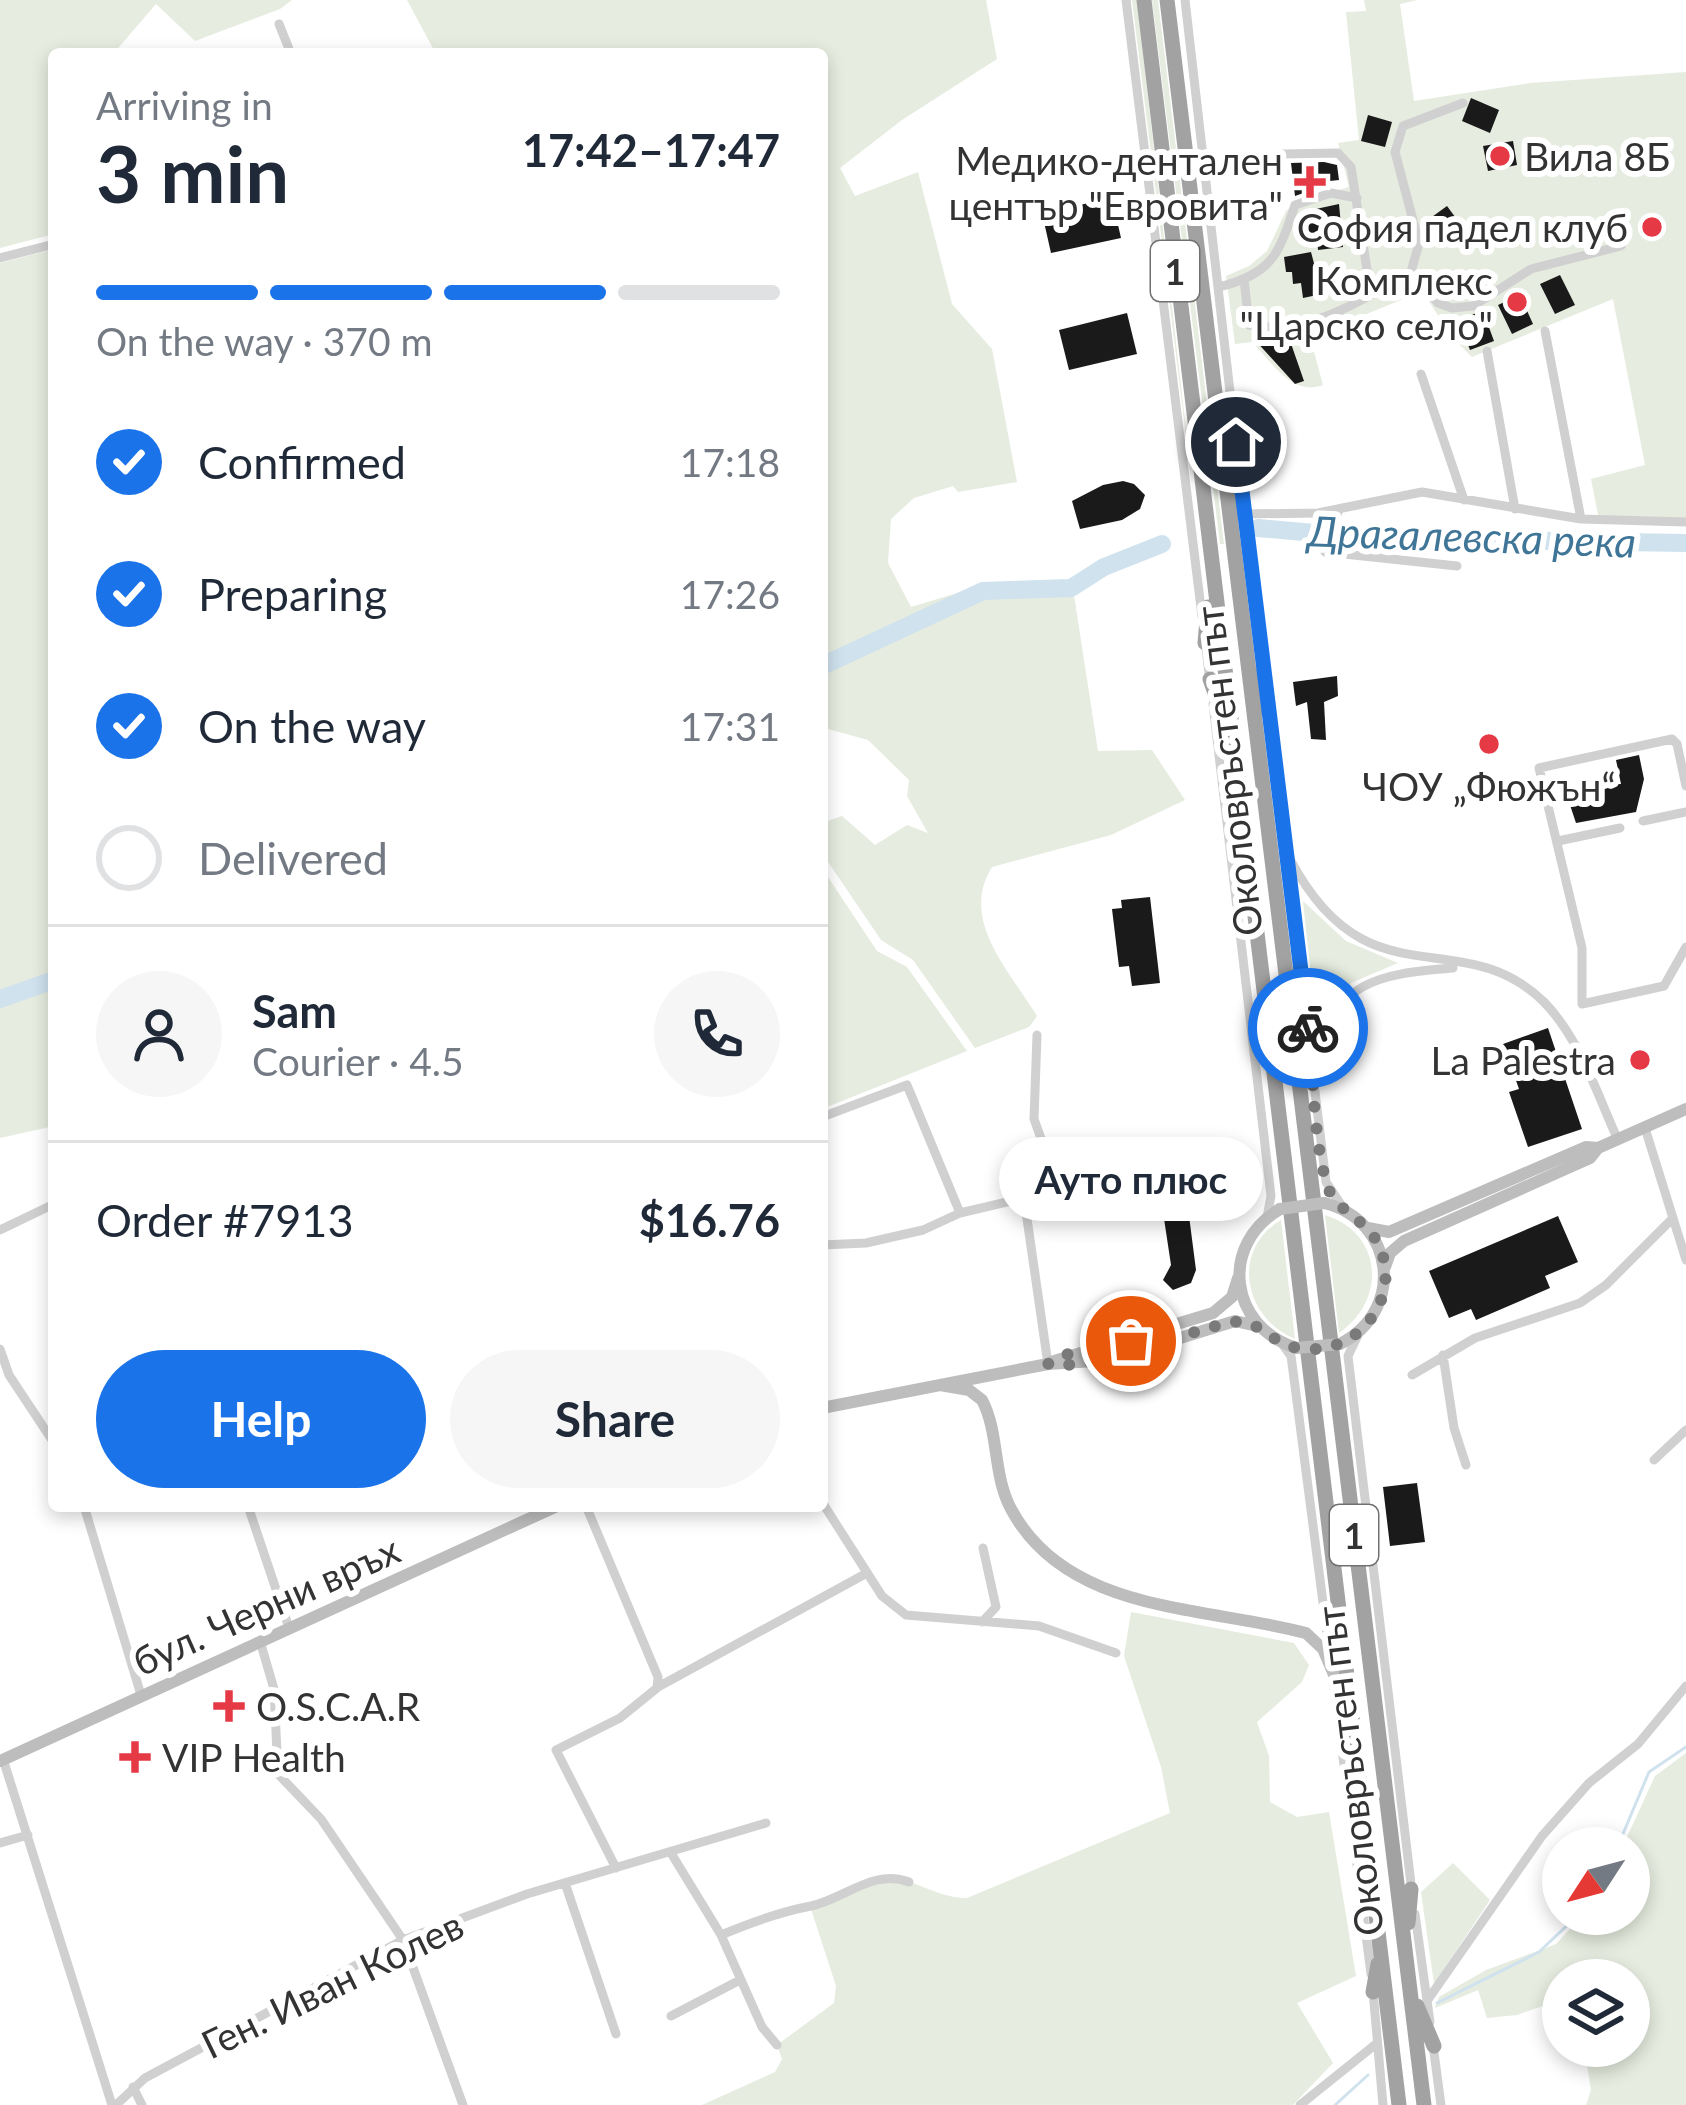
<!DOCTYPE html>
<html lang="en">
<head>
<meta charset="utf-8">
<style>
	:root { --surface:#fff; --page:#f6f6f7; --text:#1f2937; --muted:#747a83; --line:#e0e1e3; --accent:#1a73e8 }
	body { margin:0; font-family:Lato,sans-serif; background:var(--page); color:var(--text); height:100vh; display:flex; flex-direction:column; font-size:45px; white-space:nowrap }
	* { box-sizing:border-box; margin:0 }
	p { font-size:39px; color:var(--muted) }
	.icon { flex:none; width:66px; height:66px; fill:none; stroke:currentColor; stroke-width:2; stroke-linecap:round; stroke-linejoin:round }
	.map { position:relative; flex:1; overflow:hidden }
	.sheet { position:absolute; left:48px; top:48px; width:780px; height:1464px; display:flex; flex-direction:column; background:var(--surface); border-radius:12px; box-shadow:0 6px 18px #0003 }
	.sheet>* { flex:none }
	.needle { width:78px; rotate:234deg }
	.controls { position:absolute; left:1542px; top:1827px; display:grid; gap:24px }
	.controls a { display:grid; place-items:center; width:108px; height:108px; border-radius:50%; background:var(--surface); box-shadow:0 6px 18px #0003; font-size:60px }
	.pin { position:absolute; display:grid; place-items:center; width:102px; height:102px; color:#fff; margin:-51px; border:6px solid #fff; border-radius:50%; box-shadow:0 3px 12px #0007 }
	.courier { position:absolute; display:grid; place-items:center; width:120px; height:120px; margin:-60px; border:9px solid #1a73e8; border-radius:50%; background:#fff; color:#222; box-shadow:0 3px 15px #0007 }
	.bubble { position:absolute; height:84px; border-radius:42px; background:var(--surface); box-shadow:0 6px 18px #0003; font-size:39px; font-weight:700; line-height:84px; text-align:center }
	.head em { font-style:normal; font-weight:700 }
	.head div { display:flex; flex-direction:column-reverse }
	.head { display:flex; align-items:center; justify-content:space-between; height:204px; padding:0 48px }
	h1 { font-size:78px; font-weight:700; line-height:90px }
	.bar { display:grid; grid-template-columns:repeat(4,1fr); gap:18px 12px; align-content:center; height:144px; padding:0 48px }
	.bar i { height:15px; border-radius:9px; background:var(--line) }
	.bar .active { background:var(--accent) }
	.bar p { grid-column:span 4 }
	.line { display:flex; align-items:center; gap:30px; padding:0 48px; border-top:3px solid var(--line) }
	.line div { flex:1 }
	.round { display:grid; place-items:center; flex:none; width:126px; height:126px; border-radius:63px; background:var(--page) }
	ol { padding:0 48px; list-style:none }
	li { display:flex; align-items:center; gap:36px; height:132px }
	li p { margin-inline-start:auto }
	li .icon { padding:12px; border-radius:50%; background:var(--accent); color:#fff; stroke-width:4 }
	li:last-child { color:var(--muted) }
	li i { width:66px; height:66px; border:6px solid var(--line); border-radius:50% }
	.primary-button { display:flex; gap:24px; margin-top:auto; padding:24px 48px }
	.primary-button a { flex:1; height:138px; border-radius:72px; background:var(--accent); color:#fff; font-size:48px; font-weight:700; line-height:138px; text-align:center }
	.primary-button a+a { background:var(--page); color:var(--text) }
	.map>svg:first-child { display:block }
	.green { fill:#e6ecdf }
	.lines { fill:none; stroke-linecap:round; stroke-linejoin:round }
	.stream { stroke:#cfe2ee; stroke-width:3 }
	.river { stroke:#cfe2ee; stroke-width:18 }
	.building { fill:#1a1a1a }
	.minor { stroke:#d0d0d0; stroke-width:9 }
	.secondary { stroke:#bdbdbd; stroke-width:12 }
	.trunk { stroke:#a2a2a2; stroke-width:15 }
	.secondary-bridge { stroke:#bdbdbd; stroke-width:12 }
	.done { stroke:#7a7a7a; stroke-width:12; stroke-dasharray:0 21.6 }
	.route { stroke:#1a73e8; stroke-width:15 }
	.poi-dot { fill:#e63946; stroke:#fff; stroke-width:4.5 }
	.labels { text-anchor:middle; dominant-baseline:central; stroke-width:12; stroke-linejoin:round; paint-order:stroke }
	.shield { fill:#fff; stroke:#707070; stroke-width:3 }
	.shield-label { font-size:36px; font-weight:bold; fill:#333 }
	.poi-label { font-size:39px; fill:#333; stroke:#fff; text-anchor:end }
	.street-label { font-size:39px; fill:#333; stroke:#fff }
	.water-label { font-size:42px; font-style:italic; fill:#3f7597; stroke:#fff }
</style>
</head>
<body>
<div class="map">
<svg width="1686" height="2105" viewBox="0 0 1686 2105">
	<rect width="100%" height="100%" fill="#fff"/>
	<!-- green -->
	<path class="green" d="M0,0H292L280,9L195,41L156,4L113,54H54V234L0,248Z
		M407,0H986L997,59L902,120L840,168L855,196L918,172L952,304L992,349L1017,482L958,492L953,486L914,498L891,519L888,563L911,607L990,583L1072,582L1098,751L1152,750L1185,800L1111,835L992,867C959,920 1009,970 1037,1016L1029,1027L975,1048L913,960L881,940L822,853V823L842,816L875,845L907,825L928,833L907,796L909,780L868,740L828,729L822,744V54H436Z
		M1132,0H1137L1194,500Z
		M1152,0H1158L1224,544H1220Z
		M1364,0H1417L1400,4L1414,101L1531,83L1686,72V522L1599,520L1591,479L1645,465L1613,299L1472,357C1452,338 1437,315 1423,291L1310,337L1323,385C1292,397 1272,362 1252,342L1235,344L1226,276L1249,266L1267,251L1286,211L1296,203L1349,187L1338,143L1359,140L1346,12L1366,11Z
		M54,249V1126L0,1138V263Z
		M822,868L877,951L907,967L967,1051L822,1109Z
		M1303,901L1346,941L1398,963L1351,983L1316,1023Z
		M1325,1215C1383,1233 1387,1300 1339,1333Z
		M1281,1220L1295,1339C1244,1318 1230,1250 1281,1220Z
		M1131,1612L1294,1643L1309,1665L1302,1682L1257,1722L1269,1756L1270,1802L1297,1817L1329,1812L1356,1976L1297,2003L1333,2063L1293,2105H702L775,2072L782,2059L777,2045L834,2003L836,1986L810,1906C833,1897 868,1876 892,1878C919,1881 938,1898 967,1898L1170,1813L1161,1767L1124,1656Z
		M1686,1753V2105H1586L1591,2090L1584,2046H1629V1980H1563V1999L1517,2015L1487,2018L1478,1990L1435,2008L1439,1997L1486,1970L1556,1944L1584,1914H1629V1848H1622L1655,1776Z
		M1453,1863L1490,1900L1434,1984L1421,1892Z"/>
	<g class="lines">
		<!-- stream -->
		<path class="stream" d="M1617,1848L1649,1772L1686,1747
			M1437,2003L1539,1952L1579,1914
			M1335,2105L1368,2075"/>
		<!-- river -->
		<path class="river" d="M1258,528L1370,538L1686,543
			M822,666L983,591L1071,588L1104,567L1162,544
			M0,999L54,980"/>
	</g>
	<!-- building -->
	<path class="building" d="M1471,98L1499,110L1490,133L1462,121Z
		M1368,115L1392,122L1385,147L1361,141Z
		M1513,141L1517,165L1488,171L1483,146Z
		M1324,162L1337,165L1339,180L1311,183L1312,190L1295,196L1291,163Z
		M1112,198L1121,238L1051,253L1042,213Z
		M1339,204L1343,247L1318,250L1317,235L1310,236L1302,212Z
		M1447,206L1461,225L1439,241L1425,222Z
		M1311,252L1322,294L1303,298L1301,283L1293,284L1292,272H1286L1284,257Z
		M1560,275L1575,305L1555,314L1540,284Z
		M1520,295L1533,324L1512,334L1498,305Z
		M1483,311L1494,341L1470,350L1459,319Z
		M1127,313L1137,354L1069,370L1059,330Z
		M1256,335H1288L1304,381L1295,384L1254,339Z
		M1123,481L1134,484L1145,495L1140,509L1122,520L1080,529L1072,501L1103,485Z
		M1337,676L1338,696L1324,702L1326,740L1311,739L1307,702L1296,706L1293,682Z
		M1639,755L1644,779L1636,812L1576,823L1566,793L1581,786L1621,784L1616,760Z
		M1150,897L1160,983L1132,986L1129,966L1119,967L1112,909L1122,908L1121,900Z
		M1548,1028L1582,1129L1528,1147L1509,1092L1519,1089L1503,1044Z
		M1188,1208L1196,1270L1191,1283L1173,1290L1163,1280L1171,1265L1163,1212Z
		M1558,1216L1578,1262L1545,1276L1550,1288L1476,1320L1471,1309L1449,1318L1429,1271Z
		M1417,1483L1425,1542L1390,1546L1383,1487Z"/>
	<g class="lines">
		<!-- minor -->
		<path class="minor" d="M1126,0L1202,616
			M1185,0L1240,479
			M279,24L291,54
			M1206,165L1283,154L1338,153L1351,167L1371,295
			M0,258L54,244
			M1411,272L1438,303L1452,308L1473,306L1531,269L1621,246
			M1244,279L1249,325C1306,337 1364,299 1411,272L1419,243L1395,152L1403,126L1463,103
			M1219,287C1274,273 1279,253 1295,205L1331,193L1357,198
			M1545,331L1581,519
			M1487,351L1515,509
			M1421,374L1464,500
			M1339,509L1325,552L1457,566
			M1244,514L1264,676
			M1244,514L1318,513L1422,492L1581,519L1686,522
			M1205,639L1210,682
			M1267,698L1326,1182L1342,1206
			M1213,704L1271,1196L1267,1217
			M1643,821L1686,812
			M1558,841L1620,828
			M1290,859C1368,1007 1460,920 1544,1002C1580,1039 1597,1094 1618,1140
			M1582,1004V948L1539,768L1672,739L1677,744L1686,786
			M1582,1004L1664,986L1686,947
			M1037,1035L1034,1119L1056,1180
			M1313,1062C1336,981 1376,974 1453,968
			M822,1117L907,1085L960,1213
			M1645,1128L1686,1260
			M1024,1198L1048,1364
			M0,1230L54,1204
			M822,1245L866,1243L923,1230L960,1213L1024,1198L1114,1156
			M1359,1333L1348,1356L1412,1892
			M1283,1345L1291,1356L1295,1386L1371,1974
			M0,1349L9,1375L54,1443
			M1443,1355L1454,1428L1466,1465
			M1412,1375L1475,1338L1580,1303L1606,1285L1673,1218
			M1654,1460L1686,1430
			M822,1502L882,1596L906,1615L1039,1626L1116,1653
			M84,1506L141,1695
			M248,1506L289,1628
			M586,1506L658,1677L657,1688L620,1718L556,1750L616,1868
			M982,1622L996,1607L983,1548
			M260,1641L274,1689L278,1774L321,1819L403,1940L463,2105
			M658,1687L867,1573
			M3,1759L112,2105
			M0,1843L28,1835
			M671,1853L721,1935L762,2027L777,2045
			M566,1886L616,2034
			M1415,1914L1430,2022
			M721,1935C752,1922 779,1912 811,1906C844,1899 874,1868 909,1882
			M1373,1991L1383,2105
			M1427,2001L1542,1836L1589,1783L1638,1744L1686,1686
			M671,2016L740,1980
			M1433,2045L1441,2105
			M133,2087L142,2105
			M116,2105L145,2078L403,1940L527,1894L766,1823
			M1300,2105L1376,2044"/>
		<!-- secondary -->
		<path class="secondary" d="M1324,1203C1395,1220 1406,1311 1340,1344
			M1280,1209C1219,1245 1229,1326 1296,1348
			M1368,1228L1389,1232L1586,1147L1598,1148L1686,1109
			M1385,1267L1390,1253L1404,1241L1590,1158L1598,1148
			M1051,1362L1213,1313L1232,1297L1238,1278
			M940,1385L969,1390L982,1400C999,1432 993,1474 1010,1507C1065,1614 1205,1606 1306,1633L1323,1649L1335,1677
			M822,1408L1048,1364L1109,1360L1235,1321L1257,1326
			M0,1761L557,1506"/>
		<!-- trunk -->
		<path class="trunk" d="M1144,0L1399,2105
			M1167,0L1424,2105
			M1232,472L1244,514
			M1205,643L1208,607
			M1210,679L1222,713
			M1261,708L1263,672
			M1408,1923L1411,1889
			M1373,1992L1378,1964
			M1417,2006L1434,2046"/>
		<!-- secondary-bridge -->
		<path class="secondary-bridge" d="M1280,1209L1324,1203
			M1296,1348L1340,1344"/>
	</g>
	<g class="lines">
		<!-- done -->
		<path class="done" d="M1131,1341L1064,1355L1048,1364C1117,1371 1174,1331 1240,1321C1262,1324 1275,1345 1298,1348C1358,1359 1407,1294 1376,1240C1363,1218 1334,1209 1327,1185C1313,1137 1314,1078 1308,1028"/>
		<!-- route -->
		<path class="route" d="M1236,442L1308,1028"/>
	</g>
	<!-- markers -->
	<g class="poi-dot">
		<circle cx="1500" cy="156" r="12"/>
		<path d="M1304 164h12v12h12v12h-12v12h-12v-12h-12v-12h12z"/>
		<circle cx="1652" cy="227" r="12"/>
		<circle cx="1517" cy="302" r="12"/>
		<circle cx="1489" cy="744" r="12"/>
		<circle cx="1640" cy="1060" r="12"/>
		<path d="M223 1688h12v12h12v12h-12v12h-12v-12h-12v-12h12z"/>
		<path d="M129 1739h12v12h12v12h-12v12h-12v-12h-12v-12h12z"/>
	</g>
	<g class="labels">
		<!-- shield labels -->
		<g class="shield">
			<rect x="1151" y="241" width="48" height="60" rx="9"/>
			<rect x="1330" y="1505" width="48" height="60" rx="9"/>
		</g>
		<g class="shield-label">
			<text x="1175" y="271">1</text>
			<text x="1354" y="1535">1</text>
		</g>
		<!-- poi labels -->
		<g class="poi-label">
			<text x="1524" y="156" text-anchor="start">Вила 8Б</text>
			<text x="1283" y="160">Медико-дентален<tspan x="1283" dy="45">център "Евровита"</tspan></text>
			<text x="1628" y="227">София падел клуб</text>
			<text x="1493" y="280">Комплекс<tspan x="1493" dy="45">"Царско село"</tspan></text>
			<text x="1489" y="786" text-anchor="middle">ЧОУ „Фюжън“</text>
			<text x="1616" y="1060">La Palestra</text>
			<text x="256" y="1706" text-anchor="start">O.S.C.A.R</text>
			<text x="162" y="1757" text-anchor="start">VIP Health</text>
		</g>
		<!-- street labels -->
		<g class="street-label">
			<text transform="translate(1228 771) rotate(-97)">Околовръстен път</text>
			<text transform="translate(266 1605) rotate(-24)">бул. Черни връх</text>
			<text transform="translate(1349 1771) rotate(-97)">Околовръстен път</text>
			<text transform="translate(332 1984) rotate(-26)">Ген. Иван Колев</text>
		</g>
		<!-- water labels -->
		<g class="water-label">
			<text transform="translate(1472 536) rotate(2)">Драгалевска река</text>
		</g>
	</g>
</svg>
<div class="controls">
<a><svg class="needle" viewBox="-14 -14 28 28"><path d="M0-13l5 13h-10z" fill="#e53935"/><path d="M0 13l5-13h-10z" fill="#747a83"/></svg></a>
<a><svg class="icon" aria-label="layers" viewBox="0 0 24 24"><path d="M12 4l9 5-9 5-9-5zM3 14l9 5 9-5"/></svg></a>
</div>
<div class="pin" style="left:1131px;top:1341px;background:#ea580c"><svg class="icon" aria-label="bag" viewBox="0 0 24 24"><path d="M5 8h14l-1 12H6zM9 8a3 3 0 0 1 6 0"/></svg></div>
<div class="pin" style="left:1236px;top:442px;background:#1f2937"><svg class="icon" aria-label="home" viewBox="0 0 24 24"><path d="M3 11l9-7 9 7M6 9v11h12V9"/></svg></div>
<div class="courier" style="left:1308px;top:1028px"><svg class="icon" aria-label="bike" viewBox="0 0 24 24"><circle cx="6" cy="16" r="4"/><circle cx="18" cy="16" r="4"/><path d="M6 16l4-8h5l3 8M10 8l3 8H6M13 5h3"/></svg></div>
<div class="bubble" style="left:999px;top:1137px;width:264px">Ауто плюс</div>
<section class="sheet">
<div class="head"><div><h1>3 min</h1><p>Arriving in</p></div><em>17:42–17:47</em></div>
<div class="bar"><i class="active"></i><i class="active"></i><i class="active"></i><i></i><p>On the way · 370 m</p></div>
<ol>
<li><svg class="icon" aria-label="check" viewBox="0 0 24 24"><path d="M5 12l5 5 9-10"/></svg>Confirmed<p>17:18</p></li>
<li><svg class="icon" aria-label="check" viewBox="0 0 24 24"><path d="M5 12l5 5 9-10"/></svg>Preparing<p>17:26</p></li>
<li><svg class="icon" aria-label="check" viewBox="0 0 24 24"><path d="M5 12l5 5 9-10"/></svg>On the way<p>17:31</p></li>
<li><i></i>Delivered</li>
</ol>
<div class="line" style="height:216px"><a class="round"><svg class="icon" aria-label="person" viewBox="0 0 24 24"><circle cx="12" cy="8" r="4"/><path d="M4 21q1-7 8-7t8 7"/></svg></a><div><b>Sam</b><p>Courier · 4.5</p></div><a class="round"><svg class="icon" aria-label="phone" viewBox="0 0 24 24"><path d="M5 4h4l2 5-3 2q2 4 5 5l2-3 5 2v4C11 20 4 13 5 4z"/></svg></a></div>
<div class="line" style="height:156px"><div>Order #7913</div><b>$16.76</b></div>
<div class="primary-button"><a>Help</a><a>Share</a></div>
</section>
</div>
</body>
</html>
